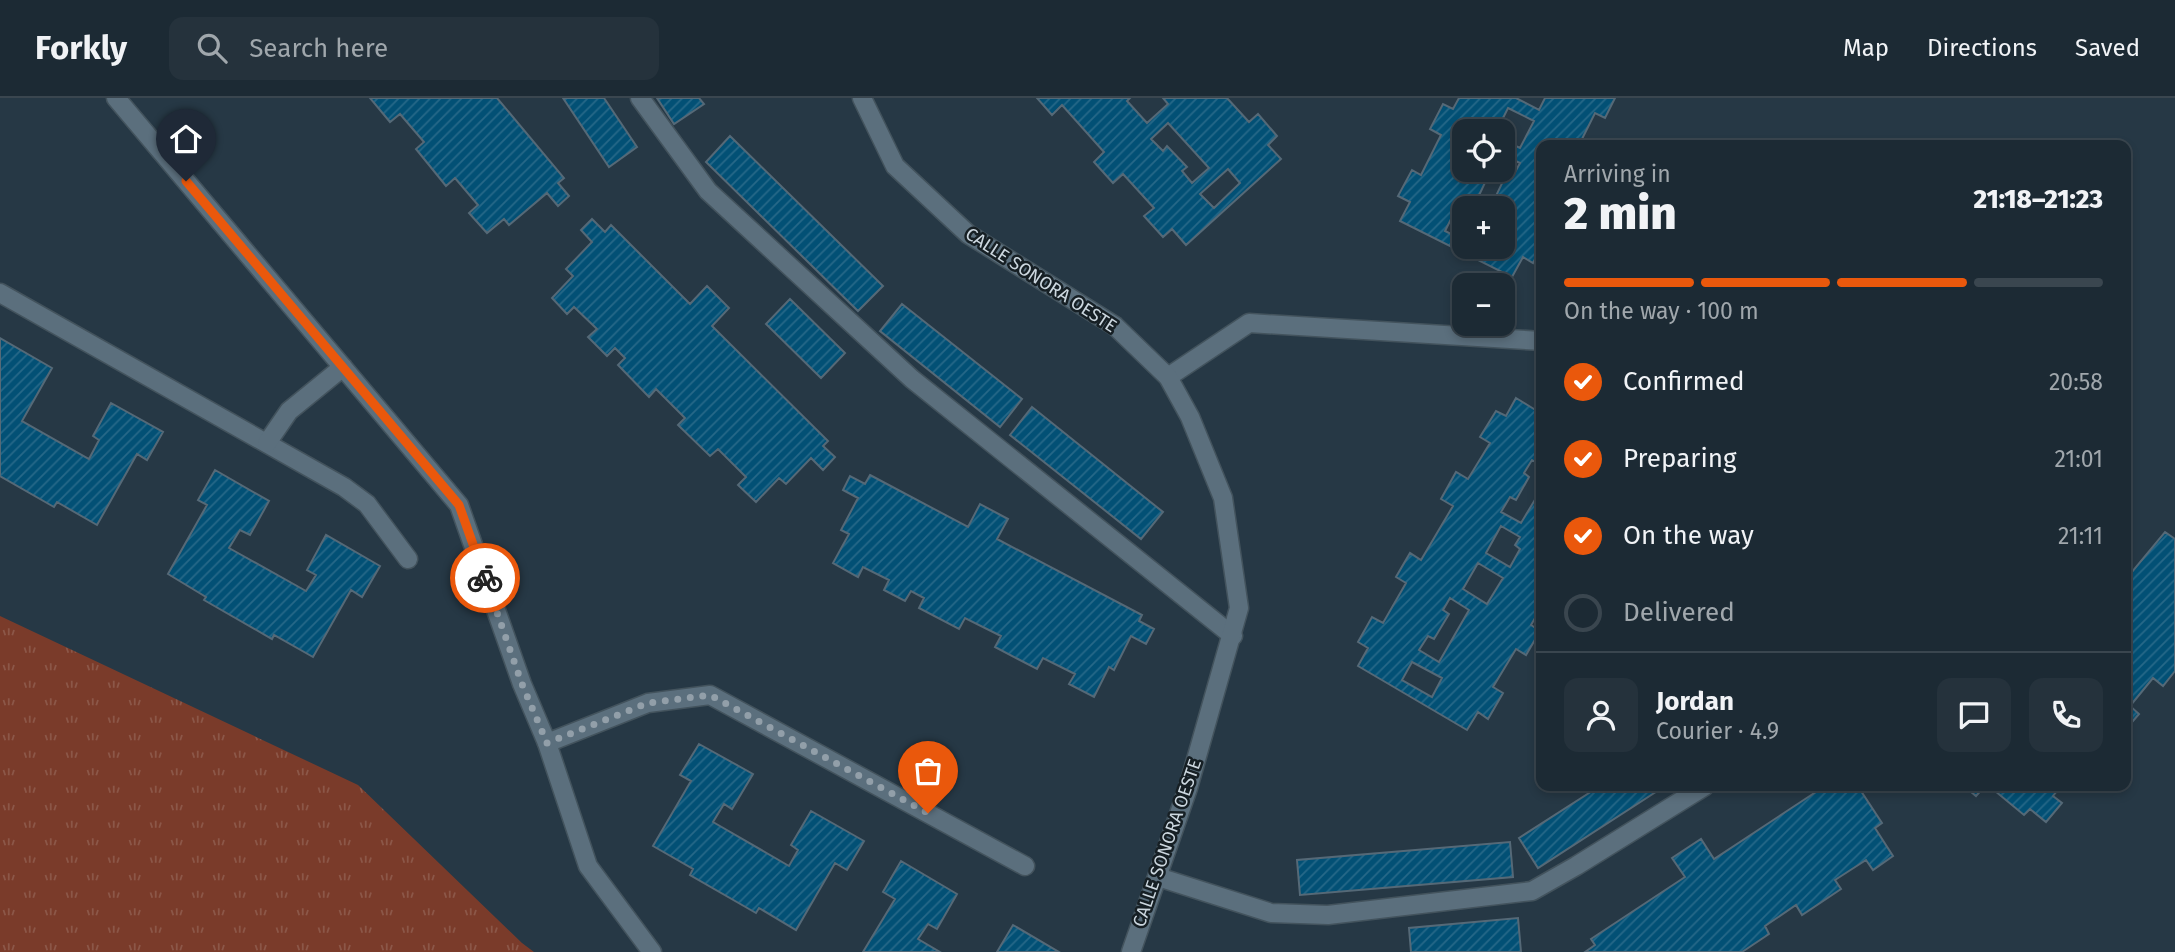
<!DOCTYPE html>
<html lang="en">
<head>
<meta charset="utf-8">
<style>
	:root { --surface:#1c2a34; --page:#25323c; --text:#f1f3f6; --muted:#a0a7ac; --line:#3a464f; --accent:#ea580c }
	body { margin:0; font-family:"Fira Sans",sans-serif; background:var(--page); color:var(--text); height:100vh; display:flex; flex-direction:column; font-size:26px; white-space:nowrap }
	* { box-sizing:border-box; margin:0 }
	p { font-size:23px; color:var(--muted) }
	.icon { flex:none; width:38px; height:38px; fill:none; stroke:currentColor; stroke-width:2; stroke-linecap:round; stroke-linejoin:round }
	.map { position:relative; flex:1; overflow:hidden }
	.drawer { position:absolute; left:1536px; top:42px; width:595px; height:651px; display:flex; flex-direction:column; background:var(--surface); border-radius:14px; box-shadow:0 4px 10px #0003,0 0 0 2px var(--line) }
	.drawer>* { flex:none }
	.fabs { position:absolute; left:1452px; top:21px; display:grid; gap:14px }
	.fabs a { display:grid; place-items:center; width:63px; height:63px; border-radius:14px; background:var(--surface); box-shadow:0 4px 10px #0003,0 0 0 2px var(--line); font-size:35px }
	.pin { position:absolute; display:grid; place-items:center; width:60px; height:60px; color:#fff; margin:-72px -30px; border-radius:50% 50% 50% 0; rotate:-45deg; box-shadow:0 0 7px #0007 }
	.pin .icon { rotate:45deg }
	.courier { position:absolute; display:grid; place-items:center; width:70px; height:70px; margin:-35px; border:5px solid #ea580c; border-radius:50%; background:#fff; color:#222; box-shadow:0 2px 9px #0007 }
	.summary em { font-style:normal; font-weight:800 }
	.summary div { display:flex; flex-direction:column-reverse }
	.summary { display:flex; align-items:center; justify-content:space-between; height:119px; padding:0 28px }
	h1 { font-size:46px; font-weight:800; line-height:52px }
	.bar { display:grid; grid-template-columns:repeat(4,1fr); gap:10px 7px; align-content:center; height:84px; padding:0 28px }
	.bar i { height:9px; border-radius:5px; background:var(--line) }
	.bar .current { background:var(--accent) }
	.bar p { grid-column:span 4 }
	.line { display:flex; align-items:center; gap:18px; padding:0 28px; border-top:2px solid var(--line) }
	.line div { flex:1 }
	.round { display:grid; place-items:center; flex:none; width:74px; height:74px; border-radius:14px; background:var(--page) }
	ol { padding:0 28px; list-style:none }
	li { display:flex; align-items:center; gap:21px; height:77px }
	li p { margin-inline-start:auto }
	li .icon { padding:7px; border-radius:50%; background:var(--accent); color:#fff; stroke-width:4 }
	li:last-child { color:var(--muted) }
	li i { width:38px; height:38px; border:4px solid var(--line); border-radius:50% }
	header { display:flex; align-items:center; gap:42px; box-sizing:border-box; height:98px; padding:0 35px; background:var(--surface); border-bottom:2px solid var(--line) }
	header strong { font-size:33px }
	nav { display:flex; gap:38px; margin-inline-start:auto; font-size:24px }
	.search { width:490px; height:63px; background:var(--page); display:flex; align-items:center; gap:18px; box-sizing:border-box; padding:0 24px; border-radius:14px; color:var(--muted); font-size:26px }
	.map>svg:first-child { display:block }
	.grass { fill:url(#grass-tufts) }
	.building { fill:url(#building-hatch); stroke:#556977; stroke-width:2; fill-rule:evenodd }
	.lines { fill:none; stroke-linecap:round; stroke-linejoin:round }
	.service-casing { stroke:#43535d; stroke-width:21 }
	.minor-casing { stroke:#43535d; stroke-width:21 }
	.service { stroke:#5b6f7d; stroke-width:18 }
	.minor { stroke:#5b6f7d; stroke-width:18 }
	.done { stroke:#929fa9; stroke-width:7; stroke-dasharray:0 12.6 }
	.route { stroke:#ea580c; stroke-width:9 }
	.labels { text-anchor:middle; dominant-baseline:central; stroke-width:5; stroke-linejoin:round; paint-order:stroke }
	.street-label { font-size:18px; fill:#ccd7df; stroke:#161f24 }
</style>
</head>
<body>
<header>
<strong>Forkly</strong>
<div class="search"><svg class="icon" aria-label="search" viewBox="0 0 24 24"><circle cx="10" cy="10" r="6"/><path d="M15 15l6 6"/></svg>Search here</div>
<nav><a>Map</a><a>Directions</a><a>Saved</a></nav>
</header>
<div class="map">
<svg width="2175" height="854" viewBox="0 0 2175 854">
	<defs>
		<pattern id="grass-tufts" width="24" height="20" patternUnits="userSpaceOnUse" patternTransform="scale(1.75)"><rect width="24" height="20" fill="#7a3b2a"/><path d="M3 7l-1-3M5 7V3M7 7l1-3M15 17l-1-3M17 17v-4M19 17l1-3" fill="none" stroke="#8c5748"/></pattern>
		<pattern id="building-hatch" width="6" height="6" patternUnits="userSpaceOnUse" patternTransform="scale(1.75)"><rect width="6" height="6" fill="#025075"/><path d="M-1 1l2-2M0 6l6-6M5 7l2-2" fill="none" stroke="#266888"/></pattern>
	</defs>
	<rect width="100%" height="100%" fill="#263845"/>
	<!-- grass -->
	<path class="grass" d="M0,518L358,687L522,845L534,854H0Z"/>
	<!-- building -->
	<path class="building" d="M370,0H497L564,80L558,85L569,98L558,108L547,95L509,127L504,121L487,135L469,115L478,107L455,80L446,88L416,51L424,44L400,16L390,24Z
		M563,0H604L637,49L609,69Z
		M657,0H699L704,6L674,26Z
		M1037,0H1130L1127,3L1147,25L1168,6L1163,0H1227L1249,24L1258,16L1277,38L1268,47L1281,61L1186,147L1172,131L1163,139L1144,118L1154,110L1123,76L1113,85L1094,64L1104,54L1062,7L1052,17ZM1168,25L1209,70L1192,85L1182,73L1187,69L1167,48L1163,53L1151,41ZM1228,71L1240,85L1214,110L1200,96Z
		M1459,0H1516L1539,12L1545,0H1615L1605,20L1595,15L1579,47H1542V122L1536,132L1542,135V148L1533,165L1523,159L1512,179L1400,123L1410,104L1398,98L1412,72L1421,77L1441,37L1430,31L1443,6L1453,11ZM1508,10L1534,23L1520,50L1503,42V57L1520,65L1512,80L1506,77L1494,102L1500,105L1497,110H1503V149H1465V143L1445,133L1454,115L1465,120V110H1473L1491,72H1465V33L1503,35L1505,31L1499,28Z
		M730,38L883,188L858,213L706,64Z
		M592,121L605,134L611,127L690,206L707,188L729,210L712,228L828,343L823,348L835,359L823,372L811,360L786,386L779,380L756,404L738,387L746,379L718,351L710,358L678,327L685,320L656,291L649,299L618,267L625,260L615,250L607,258L588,239L597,231L574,209L567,216L552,200L573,178L566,171L592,144L581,132Z
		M790,201L845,255L821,280L766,226Z
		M902,206L1022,301L1000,329L880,233Z
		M0,240L52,270L22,323L89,361L99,342L93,338L111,305L163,334L147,362L137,356L97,427L57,404L54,409L0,378Z
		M1516,300L1542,316V346L1540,350L1542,351V368L1532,362L1524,375L1529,379L1516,402L1510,399L1501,414L1521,425L1542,390V508L1531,527L1540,533L1526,557L1516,551L1493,589L1503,595L1488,621L1478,614L1467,632L1358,568L1368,550L1358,544L1372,519L1383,525L1406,485L1396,479L1410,455L1421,462L1453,408L1441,401L1456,374L1468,381L1490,345L1480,339L1496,313L1506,318ZM1501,428L1520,439L1515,447L1520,451L1510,469L1486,455ZM1478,465L1503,480L1487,506L1463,491ZM1450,500L1469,512L1439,564L1419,552L1428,538L1434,541L1449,516L1443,512ZM1412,564L1442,580L1432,599L1402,582Z
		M1032,309L1163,414L1141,441L1010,337Z
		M215,372L269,403L250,437L240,432L229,450L306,493L316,477L307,472L326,437L380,468L362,499L351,492L313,559L274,537L272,541L204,502L206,499L168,476L207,407L198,402Z
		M870,377L968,429L980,406L1008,421L997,441L1142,517L1139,523L1154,531L1146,546L1131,538L1114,572L1109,569L1094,599L1069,586L1075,576L1043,560L1037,571L995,549L1001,538L965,520L959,531L919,510L924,500L911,493L905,503L884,492L889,482L863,469L858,479L833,465L849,436L841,432L858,400L843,392L850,378L865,386Z
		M2165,434L2175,441V573L2163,588L2153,580L2130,608L2139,616L2126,631V481Z
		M699,646L753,676L732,711L724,706L713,724L789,768L798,752L791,747L811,713L864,743L847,772L835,765L796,832L759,810L756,815L690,777L693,771L653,748L691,683L680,677Z
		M1600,688H1665L1538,770L1519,740Z
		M1825,688H1870L1861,693L1882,725L1875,730L1893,758L1873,772L1866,762L1835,782L1841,791L1802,817L1796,807L1765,828L1769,836L1742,854H1585L1595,847L1591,841L1685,779L1672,760L1701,741L1714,761Z
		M1964,688H1985L1976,698Z
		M1989,688H2061L2053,698L2062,705L2046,724L2030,711L2024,717Z
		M1510,744L1513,779L1300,797L1297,762Z
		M901,763L957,796L937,831L928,826L918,841L940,854H863L895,801L883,794Z
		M1518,820L1521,854H1411L1409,830Z
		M1013,827L1059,854H997Z"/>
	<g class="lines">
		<!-- service casing -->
		<g class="service-casing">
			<path id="service" d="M640,0L708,93L912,281L1233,538
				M0,195L344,389L367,406L408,461
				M1168,279L1249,225L1542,243
				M547,645L648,605L710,597L1025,768
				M1158,779L1271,815L1328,817L1532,793L1576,768L1705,688"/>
		</g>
		<!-- minor casing -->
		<g class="minor-casing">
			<path id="minor" d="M116,0L459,407L522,586L547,645L588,768L652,854
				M862,0L895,68L968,136L1115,228L1168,279L1190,319L1223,400L1239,510L1188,690L1131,854
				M267,345L289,313L343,269"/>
		</g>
		<!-- service -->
		<use href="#service" class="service"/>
		<!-- minor -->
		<use href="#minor" class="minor"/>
	</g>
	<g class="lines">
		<!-- done -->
		<path class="done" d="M485,480L522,586L547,645L648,605L710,597L928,715"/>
		<!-- route -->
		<path class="route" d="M186,83L459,407L485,480"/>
	</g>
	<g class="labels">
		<!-- street labels -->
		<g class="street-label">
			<text transform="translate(1041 182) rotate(33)">CALLE SONORA OESTE</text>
			<text transform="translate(1167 745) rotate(-71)">CALLE SONORA OESTE</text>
		</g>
	</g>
</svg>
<div class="fabs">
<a><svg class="icon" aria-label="locate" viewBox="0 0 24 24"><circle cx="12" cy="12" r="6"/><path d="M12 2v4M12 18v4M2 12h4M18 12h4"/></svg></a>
<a>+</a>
<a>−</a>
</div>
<div class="pin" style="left:928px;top:715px;background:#ea580c"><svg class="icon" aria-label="bag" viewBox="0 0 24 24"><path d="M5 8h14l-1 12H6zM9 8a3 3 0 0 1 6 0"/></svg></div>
<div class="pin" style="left:186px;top:83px;background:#1f2937"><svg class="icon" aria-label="home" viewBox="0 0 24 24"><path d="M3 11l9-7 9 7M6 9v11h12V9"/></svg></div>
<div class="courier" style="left:485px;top:480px"><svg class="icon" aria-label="bike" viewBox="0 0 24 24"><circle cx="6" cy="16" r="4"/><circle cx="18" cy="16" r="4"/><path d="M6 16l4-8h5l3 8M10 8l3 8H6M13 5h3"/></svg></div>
<section class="drawer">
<div class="summary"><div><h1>2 min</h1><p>Arriving in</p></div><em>21:18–21:23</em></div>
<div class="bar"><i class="current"></i><i class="current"></i><i class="current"></i><i></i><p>On the way · 100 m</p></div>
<ol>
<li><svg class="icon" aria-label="check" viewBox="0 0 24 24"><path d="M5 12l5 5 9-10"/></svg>Confirmed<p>20:58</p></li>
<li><svg class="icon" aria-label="check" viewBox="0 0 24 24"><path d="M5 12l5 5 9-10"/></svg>Preparing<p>21:01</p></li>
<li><svg class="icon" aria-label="check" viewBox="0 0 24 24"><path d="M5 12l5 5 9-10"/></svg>On the way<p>21:11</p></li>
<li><i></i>Delivered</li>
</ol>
<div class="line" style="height:126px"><a class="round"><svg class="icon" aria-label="person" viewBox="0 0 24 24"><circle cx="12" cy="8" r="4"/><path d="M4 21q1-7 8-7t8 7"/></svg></a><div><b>Jordan</b><p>Courier · 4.9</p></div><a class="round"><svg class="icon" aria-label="chat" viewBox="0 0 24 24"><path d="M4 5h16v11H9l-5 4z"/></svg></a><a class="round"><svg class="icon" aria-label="phone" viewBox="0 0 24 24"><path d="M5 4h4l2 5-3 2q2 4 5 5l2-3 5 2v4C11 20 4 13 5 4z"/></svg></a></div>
</section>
</div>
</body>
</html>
